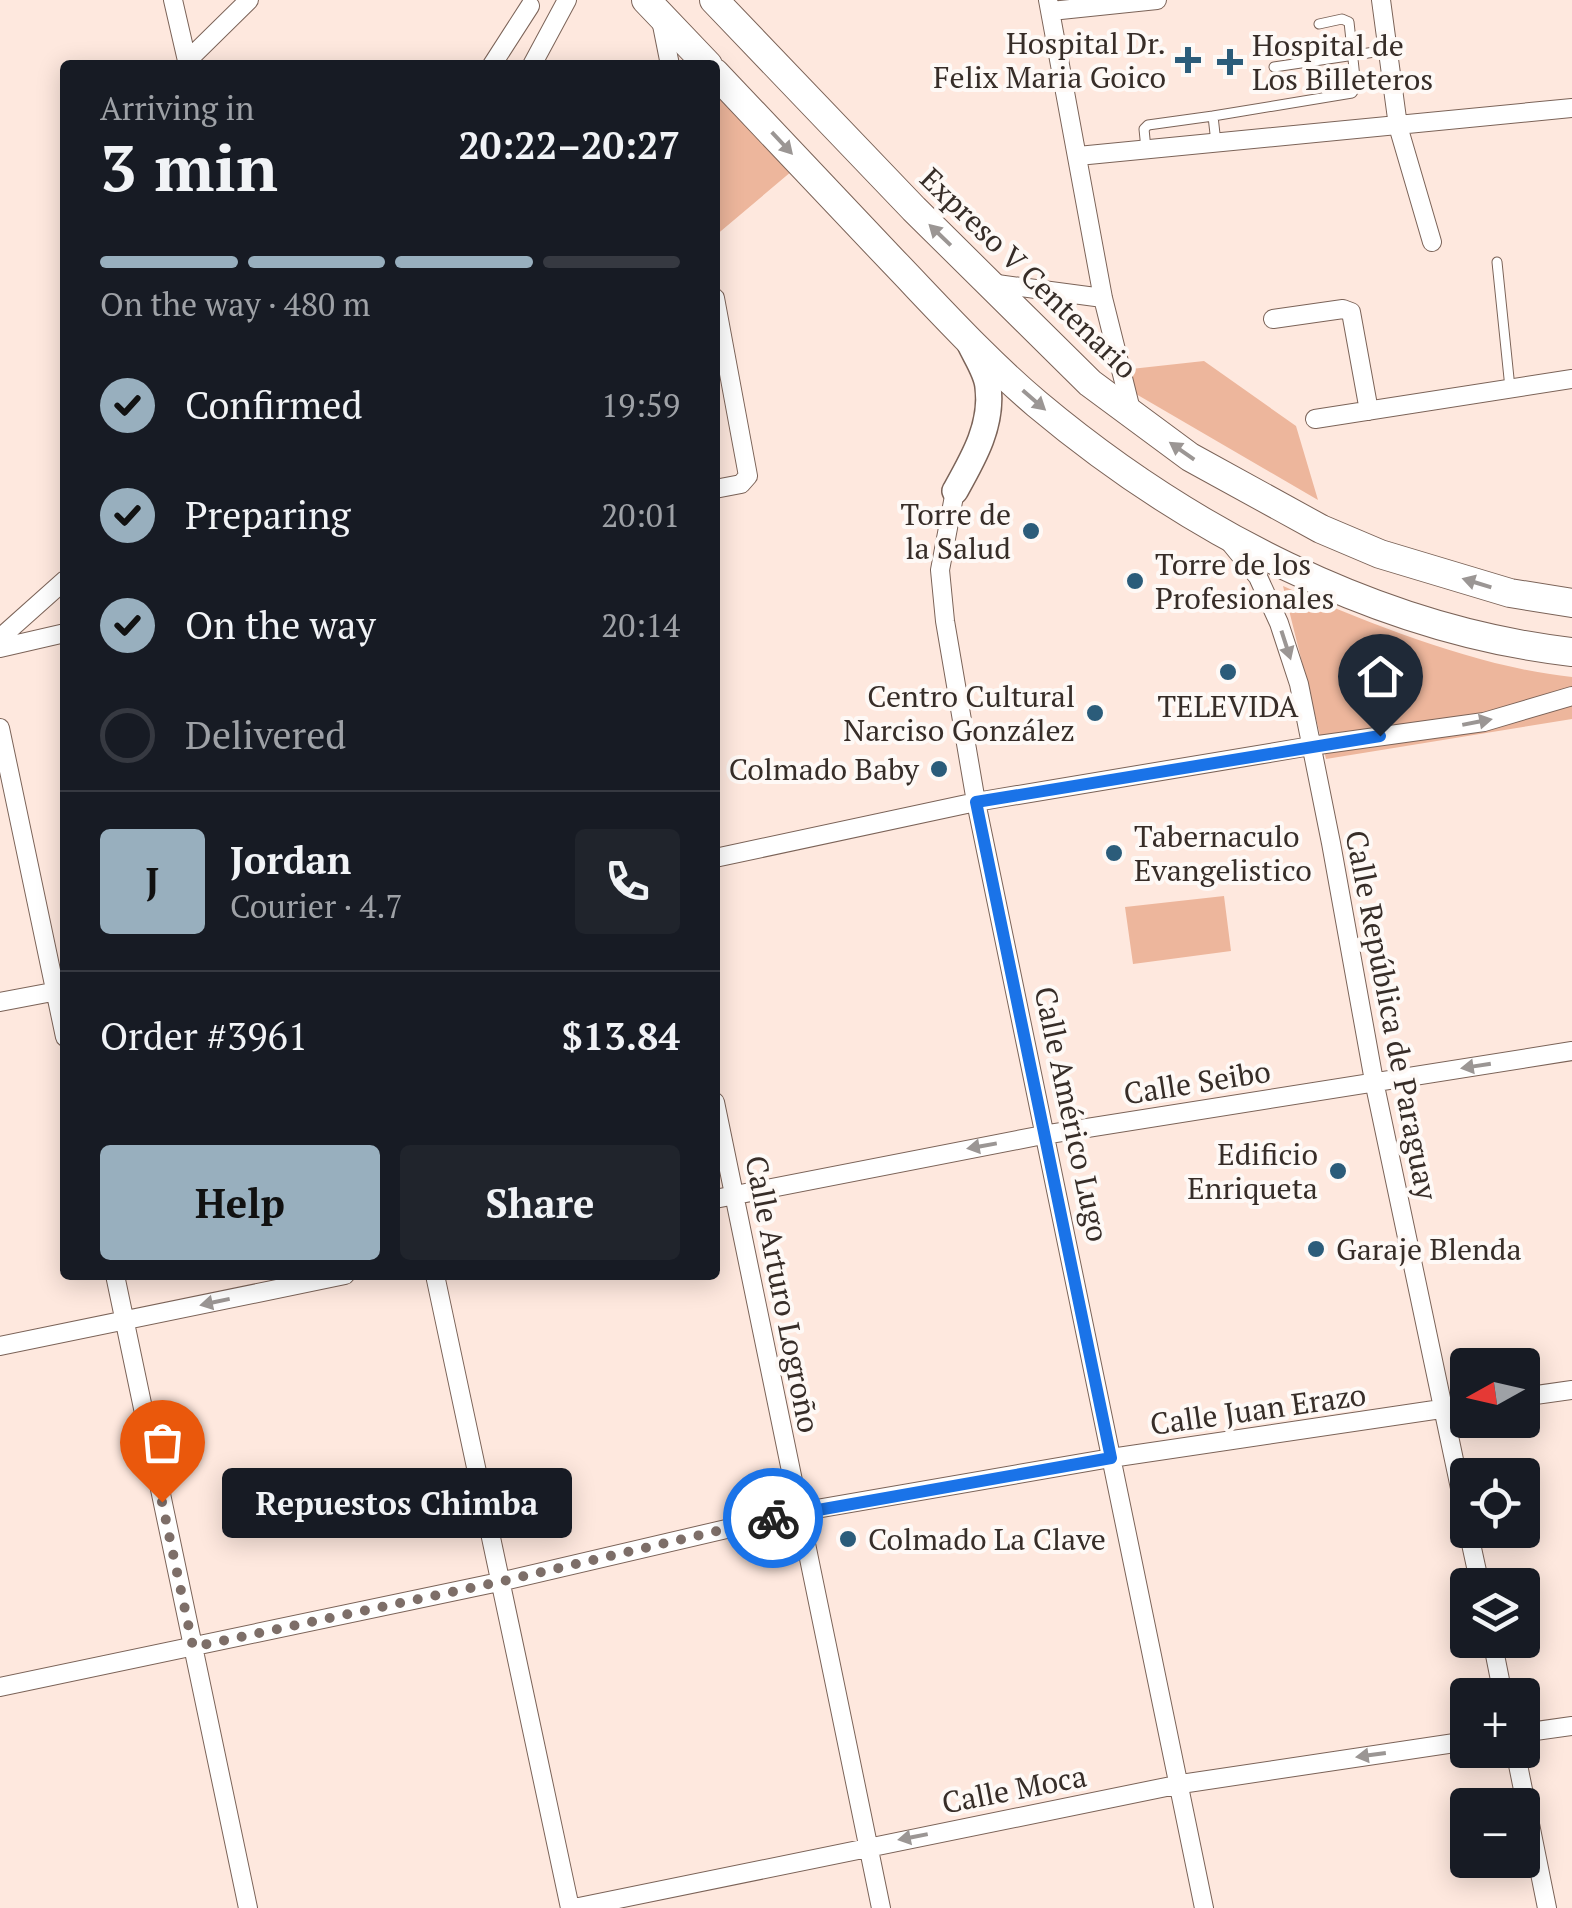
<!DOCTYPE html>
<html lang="en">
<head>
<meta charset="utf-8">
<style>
	:root { --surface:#171b24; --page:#20242c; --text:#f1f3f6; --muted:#9ea1a6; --line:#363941; --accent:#98afbe }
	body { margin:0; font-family:"PT Serif",serif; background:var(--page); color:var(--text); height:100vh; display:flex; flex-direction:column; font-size:38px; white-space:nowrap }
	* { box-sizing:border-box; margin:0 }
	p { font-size:32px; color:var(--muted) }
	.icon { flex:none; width:55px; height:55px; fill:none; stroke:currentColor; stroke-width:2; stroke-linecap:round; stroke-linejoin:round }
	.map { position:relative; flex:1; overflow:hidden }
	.sheet { position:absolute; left:60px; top:60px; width:660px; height:1220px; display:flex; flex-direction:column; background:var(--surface); border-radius:10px; box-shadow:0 5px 25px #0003 }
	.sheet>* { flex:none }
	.needle { width:65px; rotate:262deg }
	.controls { position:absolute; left:1450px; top:1348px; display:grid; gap:20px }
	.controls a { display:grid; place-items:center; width:90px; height:90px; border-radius:10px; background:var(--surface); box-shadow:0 5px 25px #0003; font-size:50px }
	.pin { position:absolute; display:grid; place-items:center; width:85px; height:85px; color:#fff; margin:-102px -42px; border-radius:50% 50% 50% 0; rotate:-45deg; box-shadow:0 0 10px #0007 }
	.pin .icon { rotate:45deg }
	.courier { position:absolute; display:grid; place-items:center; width:100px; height:100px; margin:-50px; border:8px solid #1a73e8; border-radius:50%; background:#fff; color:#222; box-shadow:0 2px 12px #0007 }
	.bubble { position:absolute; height:70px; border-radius:10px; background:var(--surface); box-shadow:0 5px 25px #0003; font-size:32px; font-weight:700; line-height:70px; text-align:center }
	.summary em { font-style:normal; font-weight:700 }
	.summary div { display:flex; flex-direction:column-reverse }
	.summary { display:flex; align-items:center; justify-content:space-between; height:170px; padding:0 40px }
	h1 { font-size:65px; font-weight:700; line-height:75px }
	.bar { display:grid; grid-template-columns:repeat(4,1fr); gap:15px 10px; align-content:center; height:120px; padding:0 40px }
	.bar i { height:12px; border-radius:8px; background:var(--line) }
	.bar .on { background:var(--accent) }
	.bar p { grid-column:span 4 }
	.line { display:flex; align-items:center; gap:25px; padding:0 40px; border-top:2px solid var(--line) }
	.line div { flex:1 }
	.round { display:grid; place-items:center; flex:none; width:105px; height:105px; border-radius:10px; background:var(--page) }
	ol { padding:0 40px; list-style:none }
	li { display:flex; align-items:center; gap:30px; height:110px }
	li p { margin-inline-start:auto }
	li .icon { padding:10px; border-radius:50%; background:var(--accent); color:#111; stroke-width:4 }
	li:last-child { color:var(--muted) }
	li i { width:55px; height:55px; border:5px solid var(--line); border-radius:50% }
	.action { display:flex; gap:20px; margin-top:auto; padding:20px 40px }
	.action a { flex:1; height:115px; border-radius:10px; background:var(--accent); color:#111; font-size:40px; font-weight:700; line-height:115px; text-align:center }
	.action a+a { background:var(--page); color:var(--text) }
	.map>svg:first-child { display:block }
	.green { fill:#edb69c }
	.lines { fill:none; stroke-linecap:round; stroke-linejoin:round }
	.lane-casing { stroke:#7b6358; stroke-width:11 }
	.street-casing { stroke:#7b6358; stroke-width:20 }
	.secondary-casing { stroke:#7b6358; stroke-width:28 }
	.primary-casing { stroke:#7b6358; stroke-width:30 }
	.lane { stroke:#fff; stroke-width:9 }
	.street { stroke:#fff; stroke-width:18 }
	.secondary { stroke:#fff; stroke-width:25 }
	.primary { stroke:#fff; stroke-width:28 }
	.oneway { fill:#9b9694 }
	.done { stroke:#7d6e68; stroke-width:10; stroke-dasharray:0 18 }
	.route { stroke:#1a73e8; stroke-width:12 }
	.poi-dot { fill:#2b5c7a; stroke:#fef9f6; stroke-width:4 }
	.labels { text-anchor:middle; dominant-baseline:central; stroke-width:8; stroke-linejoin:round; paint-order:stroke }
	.poi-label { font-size:30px; fill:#372d28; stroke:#fef9f6; text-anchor:end }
	.street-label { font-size:30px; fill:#372d28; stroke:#fef9f6 }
</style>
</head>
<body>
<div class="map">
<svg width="1572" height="1908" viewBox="0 0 1572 1908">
	<rect width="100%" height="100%" fill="#fee8de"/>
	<!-- green -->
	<path class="green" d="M715,87L792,171L715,236Z
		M1204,361L1296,426L1318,500L1136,394L1131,369Z
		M1283,586C1370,624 1477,667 1572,677V719L1326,759Z
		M1224,896L1231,951L1133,964L1125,907Z"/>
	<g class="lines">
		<!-- lane casing -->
		<g class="lane-casing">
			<path id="lane" d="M1274,67L1388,50
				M1216,143L1213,116L1352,93L1356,87L1349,22L1342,19L1319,24
				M1146,149L1144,129L1148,125L1213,116
				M1497,262L1510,388"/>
		</g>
		<!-- street casing -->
		<g class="street-casing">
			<path id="street" d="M173,0L188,65
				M1048,0L1103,298L1132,414
				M1381,0L1398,126L1432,242
				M1051,11L1157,0
				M661,20L670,65
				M187,61L249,0
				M492,65L530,6
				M532,65L567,0
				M1078,156L1572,108
				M990,283L1103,298
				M715,298L748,476L741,484L715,489
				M1273,319L1343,309L1351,312L1369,411
				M1315,419L1572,379
				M955,491L940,570L945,621L976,802L1204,1908
				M1231,544L1258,577L1279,623L1299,684L1331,843L1374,1081L1468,1526
				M0,638L65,580
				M0,648L65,633
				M0,728L65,1037
				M715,858L976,802L1311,746L1484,722L1572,696
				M0,1002L63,990
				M715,1102L881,1908
				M715,1199L1043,1135L1572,1051
				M115,1275L248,1908
				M435,1275L570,1908
				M0,1346L345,1275
				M1522,1397L1572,1390
				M1468,1530L1480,1585
				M1492,1640L1503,1695
				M0,1687L499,1582L799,1512L1111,1458L1468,1405
				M1522,1733L1572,1726
				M1515,1750L1547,1908
				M574,1908L1181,1784L1468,1741"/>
		</g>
		<!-- secondary casing -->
		<g class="secondary-casing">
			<path id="secondary" d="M955,491C973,459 993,425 988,387C987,373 976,357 970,344"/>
		</g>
		<!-- primary casing -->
		<g class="primary-casing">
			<path id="primary" d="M646,0L708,65
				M714,0L914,209L1090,383L1190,457L1321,529L1380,554L1510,593L1572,603
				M715,73C774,135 833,197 892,260C939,309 985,360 1037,404C1186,529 1377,630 1572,652"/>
		</g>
		<!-- lane -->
		<use href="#lane" class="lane"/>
		<!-- street -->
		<use href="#street" class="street"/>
		<!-- secondary -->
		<use href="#secondary" class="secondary"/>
		<!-- primary -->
		<use href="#primary" class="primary"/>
	</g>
	<!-- one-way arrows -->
	<defs><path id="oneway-solid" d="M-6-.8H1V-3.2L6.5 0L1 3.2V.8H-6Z" transform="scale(2.5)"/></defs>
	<g class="oneway">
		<use href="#oneway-solid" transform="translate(782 143) rotate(47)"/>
		<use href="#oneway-solid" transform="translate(940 235) rotate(-136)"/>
		<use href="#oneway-solid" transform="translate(1034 400) rotate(41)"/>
		<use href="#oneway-solid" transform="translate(1182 451) rotate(-145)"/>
		<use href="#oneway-solid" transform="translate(1477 583) rotate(-163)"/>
		<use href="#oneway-solid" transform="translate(1286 645) rotate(72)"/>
		<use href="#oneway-solid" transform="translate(1477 722) rotate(-11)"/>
		<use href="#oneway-solid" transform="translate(1476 1066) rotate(171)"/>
		<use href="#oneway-solid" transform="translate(982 1146) rotate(170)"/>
		<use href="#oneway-solid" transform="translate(215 1302) rotate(168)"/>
		<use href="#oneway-solid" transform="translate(1371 1755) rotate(172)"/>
		<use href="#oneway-solid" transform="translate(913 1837) rotate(169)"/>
	</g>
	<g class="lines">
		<!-- done -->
		<path class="done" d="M162,1502L193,1647L499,1582L773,1518"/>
		<!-- route -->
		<path class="route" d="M773,1518L1111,1458L976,802L1380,736"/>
	</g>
	<!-- markers -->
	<g class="poi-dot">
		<path d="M1183 45h10v10h10v10h-10v10h-10v-10h-10v-10h10z"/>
		<path d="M1225 47h10v10h10v10h-10v10h-10v-10h-10v-10h10z"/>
		<circle cx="1031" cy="531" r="10"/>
		<circle cx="1135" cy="581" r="10"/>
		<circle cx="1228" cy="672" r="10"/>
		<circle cx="1095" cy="713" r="10"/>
		<circle cx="939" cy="769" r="10"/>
		<circle cx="1114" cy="853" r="10"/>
		<circle cx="1338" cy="1171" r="10"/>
		<circle cx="1316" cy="1249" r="10"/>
		<circle cx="848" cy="1539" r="10"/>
	</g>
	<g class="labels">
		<!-- poi labels -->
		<g class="poi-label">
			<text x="1166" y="43">Hospital Dr.<tspan x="1166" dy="34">Felix Maria Goico</tspan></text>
			<text x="1252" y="45" text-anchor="start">Hospital de<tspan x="1252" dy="34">Los Billeteros</tspan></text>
			<text x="1011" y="514">Torre de<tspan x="1011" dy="34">la Salud</tspan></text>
			<text x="1155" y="564" text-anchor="start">Torre de los<tspan x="1155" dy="34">Profesionales</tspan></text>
			<text x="1075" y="696">Centro Cultural<tspan x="1075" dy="34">Narciso González</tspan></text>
			<text x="1228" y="706" text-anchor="middle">TELEVIDA</text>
			<text x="919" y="769">Colmado Baby</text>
			<text x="1134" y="836" text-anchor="start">Tabernaculo<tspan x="1134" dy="34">Evangelistico</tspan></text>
			<text x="1318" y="1154">Edificio<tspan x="1318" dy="34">Enriqueta</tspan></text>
			<text x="1336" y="1249" text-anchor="start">Garaje Blenda</text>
			<text x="868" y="1539" text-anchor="start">Colmado La Clave</text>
		</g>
		<!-- street labels -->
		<g class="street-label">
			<text transform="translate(1029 273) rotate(44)">Expreso V Centenario</text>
			<text transform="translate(1392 1015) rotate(79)">Calle República de Paraguay</text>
			<text transform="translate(1197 1082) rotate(-9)">Calle Seibo</text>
			<text transform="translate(1072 1114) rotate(78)">Calle Américo Lugo</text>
			<text transform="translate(783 1294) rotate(79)">Calle Arturo Logroño</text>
			<text transform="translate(1258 1409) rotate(-8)">Calle Juan Erazo</text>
			<text transform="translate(1014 1789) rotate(-11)">Calle Moca</text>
		</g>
	</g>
</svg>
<div class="controls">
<a><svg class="needle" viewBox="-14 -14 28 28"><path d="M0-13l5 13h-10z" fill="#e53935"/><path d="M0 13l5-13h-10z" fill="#9ea1a6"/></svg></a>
<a><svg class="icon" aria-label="locate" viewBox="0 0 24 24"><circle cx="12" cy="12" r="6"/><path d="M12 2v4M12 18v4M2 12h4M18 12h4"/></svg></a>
<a><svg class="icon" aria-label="layers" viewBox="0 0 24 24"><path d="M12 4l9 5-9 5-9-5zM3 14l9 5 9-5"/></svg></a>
<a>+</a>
<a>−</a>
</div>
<div class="pin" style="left:162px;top:1502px;background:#ea580c"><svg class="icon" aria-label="bag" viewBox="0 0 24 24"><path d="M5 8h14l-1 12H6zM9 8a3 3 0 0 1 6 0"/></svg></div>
<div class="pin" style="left:1380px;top:736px;background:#1f2937"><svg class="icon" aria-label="home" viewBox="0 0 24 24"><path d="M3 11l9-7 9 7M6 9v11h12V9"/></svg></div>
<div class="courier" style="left:773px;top:1518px"><svg class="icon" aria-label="bike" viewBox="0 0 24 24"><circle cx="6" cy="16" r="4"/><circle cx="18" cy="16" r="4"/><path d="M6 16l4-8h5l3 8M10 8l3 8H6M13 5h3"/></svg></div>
<div class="bubble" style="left:222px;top:1468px;width:350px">Repuestos Chimba</div>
<section class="sheet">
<div class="summary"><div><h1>3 min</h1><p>Arriving in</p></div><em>20:22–20:27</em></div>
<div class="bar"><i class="on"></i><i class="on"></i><i class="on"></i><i></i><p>On the way · 480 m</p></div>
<ol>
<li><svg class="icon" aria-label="check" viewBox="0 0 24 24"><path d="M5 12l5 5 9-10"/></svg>Confirmed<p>19:59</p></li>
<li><svg class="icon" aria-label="check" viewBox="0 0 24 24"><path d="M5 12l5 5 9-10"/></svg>Preparing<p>20:01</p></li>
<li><svg class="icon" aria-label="check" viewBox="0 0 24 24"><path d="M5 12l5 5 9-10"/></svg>On the way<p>20:14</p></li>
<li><i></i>Delivered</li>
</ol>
<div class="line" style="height:180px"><b class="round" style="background:var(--accent);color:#111">J</b><div><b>Jordan</b><p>Courier · 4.7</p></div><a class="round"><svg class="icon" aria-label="phone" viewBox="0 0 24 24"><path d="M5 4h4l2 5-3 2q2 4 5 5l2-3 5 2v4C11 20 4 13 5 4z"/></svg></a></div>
<div class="line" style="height:130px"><div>Order #3961</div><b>$13.84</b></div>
<div class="action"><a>Help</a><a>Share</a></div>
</section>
</div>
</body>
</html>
